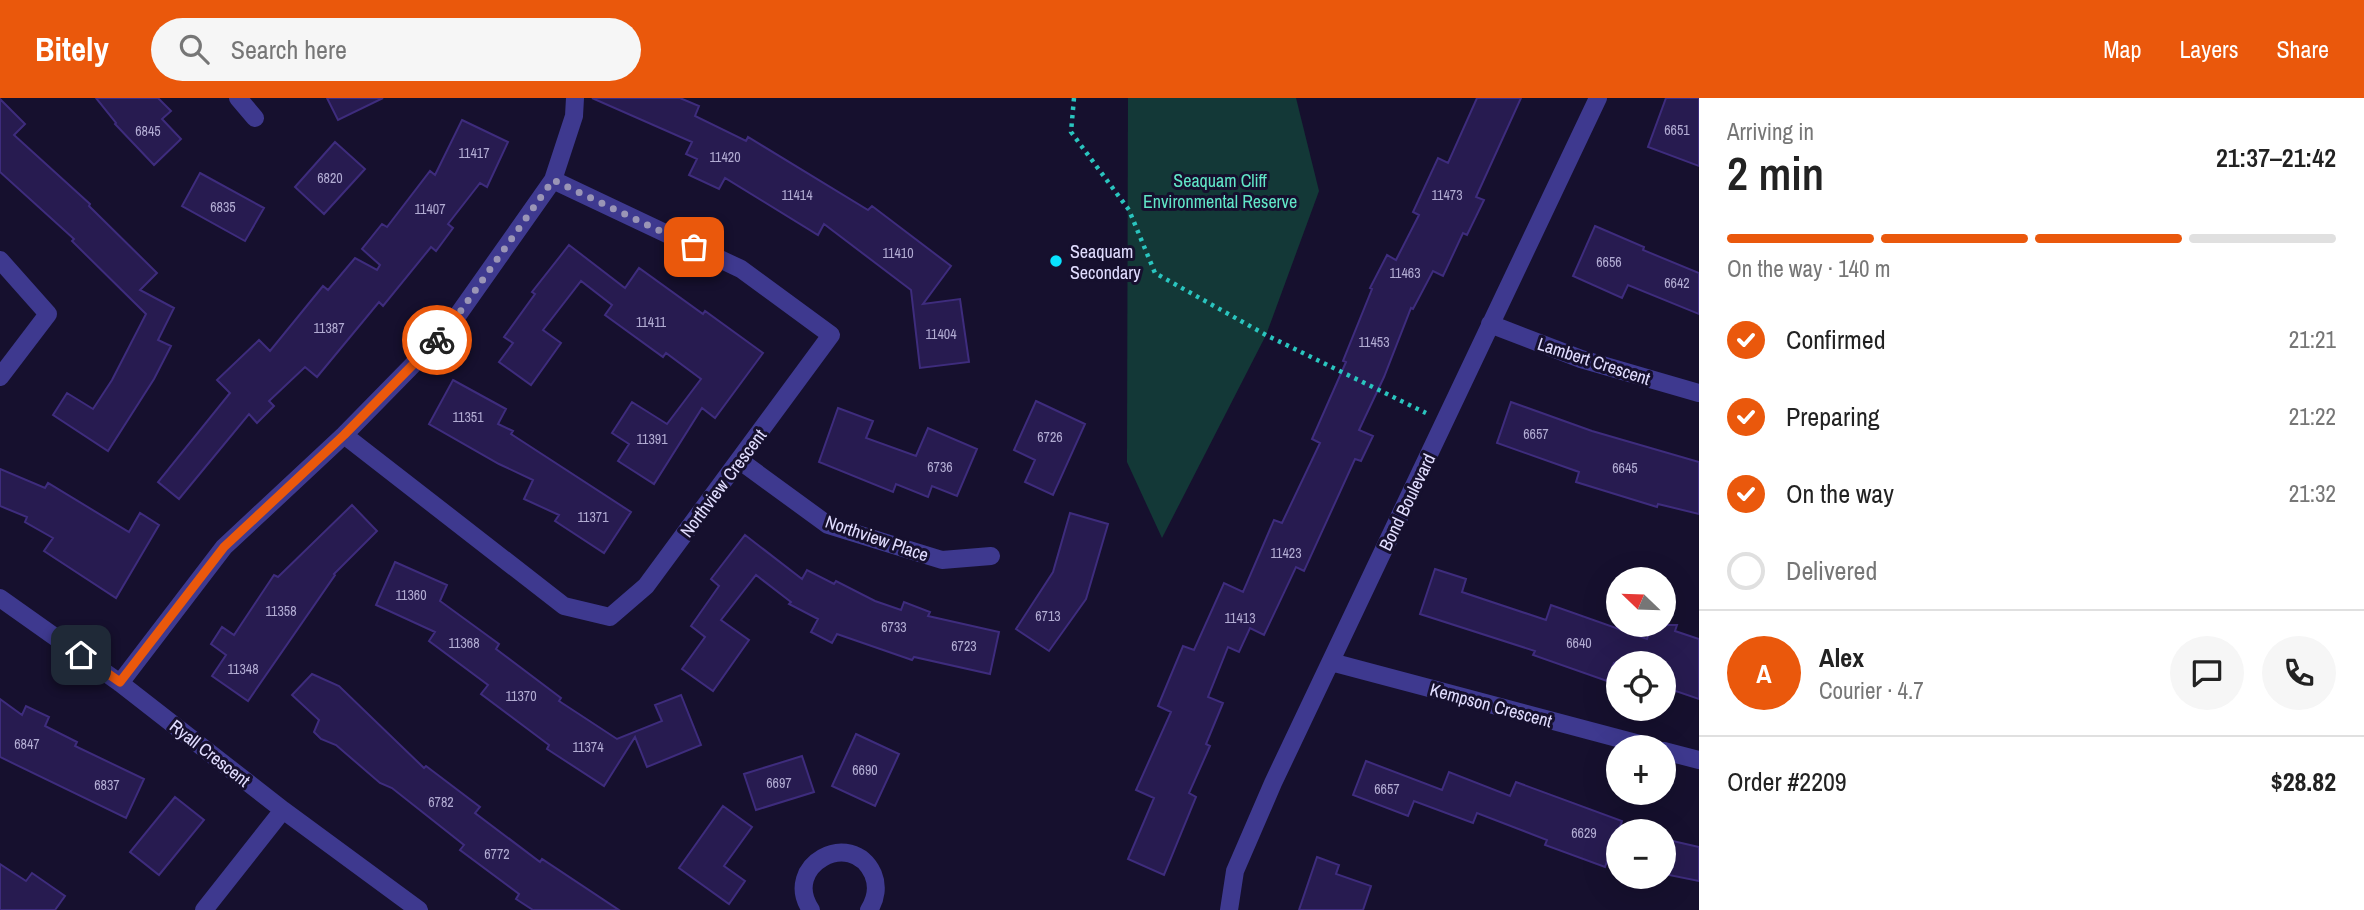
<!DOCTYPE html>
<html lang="en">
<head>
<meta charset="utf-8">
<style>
	:root { --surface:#fff; --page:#f6f6f6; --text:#222; --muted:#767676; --line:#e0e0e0; --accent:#ea580c }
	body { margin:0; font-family:"Archivo Narrow",sans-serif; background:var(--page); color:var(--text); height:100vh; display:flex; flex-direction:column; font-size:26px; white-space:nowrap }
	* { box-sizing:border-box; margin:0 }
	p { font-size:23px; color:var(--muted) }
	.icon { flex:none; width:38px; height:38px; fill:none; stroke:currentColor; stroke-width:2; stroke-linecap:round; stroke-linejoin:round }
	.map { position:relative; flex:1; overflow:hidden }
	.side { display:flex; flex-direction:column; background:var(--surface); width:665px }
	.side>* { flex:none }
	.needle { width:46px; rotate:293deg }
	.buttons { position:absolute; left:1606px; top:469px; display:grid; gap:14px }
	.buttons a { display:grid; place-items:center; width:70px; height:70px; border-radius:50%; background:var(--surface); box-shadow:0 7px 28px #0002; font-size:35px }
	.pin { position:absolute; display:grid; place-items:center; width:60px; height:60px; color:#fff; margin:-30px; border-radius:14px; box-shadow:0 4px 10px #0006 }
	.courier { position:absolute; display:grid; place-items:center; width:70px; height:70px; margin:-35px; border:5px solid #ea580c; border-radius:50%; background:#fff; color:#222; box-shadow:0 2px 9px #0007 }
	.headline em { font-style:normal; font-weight:600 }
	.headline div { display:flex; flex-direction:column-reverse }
	.headline { display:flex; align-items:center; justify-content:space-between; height:119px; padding:0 28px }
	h1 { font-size:46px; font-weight:600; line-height:52px }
	.bar { display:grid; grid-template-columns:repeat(4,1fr); gap:10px 7px; align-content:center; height:84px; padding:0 28px }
	.bar i { height:9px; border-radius:5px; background:var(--line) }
	.bar .selected { background:var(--accent) }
	.bar p { grid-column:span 4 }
	.line { display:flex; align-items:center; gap:18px; padding:0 28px; border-top:2px solid var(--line) }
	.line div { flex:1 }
	.round { display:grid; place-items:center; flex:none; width:74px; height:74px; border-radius:37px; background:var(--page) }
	ol { padding:0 28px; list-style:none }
	li { display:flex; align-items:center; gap:21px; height:77px }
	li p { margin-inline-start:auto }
	li .icon { padding:7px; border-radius:50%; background:var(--accent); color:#fff; stroke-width:4 }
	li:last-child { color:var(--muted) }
	li i { width:38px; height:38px; border:4px solid var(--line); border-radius:50% }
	header { display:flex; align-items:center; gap:42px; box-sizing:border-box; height:98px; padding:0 35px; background:var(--accent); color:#fff }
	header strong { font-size:33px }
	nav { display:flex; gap:38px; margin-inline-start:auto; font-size:24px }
	.search { width:490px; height:63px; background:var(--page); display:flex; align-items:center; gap:18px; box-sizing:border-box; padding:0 24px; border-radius:38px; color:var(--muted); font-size:26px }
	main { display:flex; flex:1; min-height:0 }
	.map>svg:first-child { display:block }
	.green { fill:#133837 }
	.building { fill:#271b50; stroke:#3e2c7d; stroke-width:2 }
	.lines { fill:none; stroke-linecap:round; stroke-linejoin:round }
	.path { stroke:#2ac5bf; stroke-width:4.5; stroke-dasharray:3.5 5; stroke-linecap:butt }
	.minor { stroke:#3e398f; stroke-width:18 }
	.done { stroke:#9a95b6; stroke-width:7; stroke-dasharray:0 12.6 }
	.route { stroke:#ea580c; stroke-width:9 }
	.poi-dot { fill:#09e2ff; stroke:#16102e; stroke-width:2.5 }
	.labels { text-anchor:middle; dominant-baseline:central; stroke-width:6; stroke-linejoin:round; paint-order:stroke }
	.number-label { font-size:14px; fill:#b2acd3 }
	.park-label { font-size:18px; fill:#61e7c8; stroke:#16102e }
	.poi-label { font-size:18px; fill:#e1ddff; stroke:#16102e; text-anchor:start }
	.street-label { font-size:18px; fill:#e1ddff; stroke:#16102e }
</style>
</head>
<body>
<header>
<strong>Bitely</strong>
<div class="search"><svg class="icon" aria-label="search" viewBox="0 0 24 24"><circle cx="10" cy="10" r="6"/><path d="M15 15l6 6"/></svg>Search here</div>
<nav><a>Map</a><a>Layers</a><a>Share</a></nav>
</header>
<main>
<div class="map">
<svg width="1699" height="812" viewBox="0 0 1699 812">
	<rect width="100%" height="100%" fill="#16102e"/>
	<!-- green -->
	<path class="green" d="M1128,0H1296L1319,93L1266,237L1162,440L1127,364Z"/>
	<!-- building -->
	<path class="building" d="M96,0H158L171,13L162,21L181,41L154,67L115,26L116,25Z
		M327,0H383L338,22Z
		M592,0H680L699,8L695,18L746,43L748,39L868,112L872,108L951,168L923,206L960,201L969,264L920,270L911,192L824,126L818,137L725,80L719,91L689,77L697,61L686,56L692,44Z
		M1477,0H1521L1476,99L1484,102L1467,137L1463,135L1443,178L1433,173L1413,211L1411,210L1384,279L1359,332L1373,338L1361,363L1355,361L1304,473L1296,469L1264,537L1250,530L1239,554L1228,549L1208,599L1223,605L1206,646L1210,648L1189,695L1196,699L1164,777L1128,761L1154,700L1136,692L1171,614L1158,608L1183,548L1194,552L1224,485L1243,494L1274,422L1282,425L1320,345L1312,341L1346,264L1343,263L1372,191L1370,190L1387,157L1396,162L1419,117L1413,114L1438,60L1448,65Z
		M1666,0H1699V68L1648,49Z
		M0,1L25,26L14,37L90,106L89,108L157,175L140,192L174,210L158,242L171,248L154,281L108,353L53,317L67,295L93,311L112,282L146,216L72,143L74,141L0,74Z
		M462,22L508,44L487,89L480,85L448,126L453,130L436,153L431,149L383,208L379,204L317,279L305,269L269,303L274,308L257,325L249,316L179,401L158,384L230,295L217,282L259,242L270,253L323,188L328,192L355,160L377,172L380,167L362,151L382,126L387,129L430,73L435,77Z
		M335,44L365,71L324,116L295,89Z
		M200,75L264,110L245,143L182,108Z
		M1595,128L1644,149L1643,152L1699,175V216L1628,187L1622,200L1573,178Z
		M569,147L625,190L639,170L703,216L705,213L763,255L715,320L702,310L654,386L618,363L629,346L612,335L632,304L667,326L701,281L666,255L663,259L605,217L612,207L581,183L543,232L561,245L531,287L499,264L513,245L504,239L535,196L532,194Z
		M453,282L506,311L498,326L513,333L511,336L631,414L604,455L555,423L559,417L524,401L533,382L499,366L429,326Z
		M1036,303L1085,326L1053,397L1025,384L1035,362L1014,352Z
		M1511,304L1592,333L1699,364V416L1658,406L1657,409L1576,384L1579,374L1497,345Z
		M838,310L873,323L866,340L916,358L928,330L977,351L957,398L932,388L928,399L896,386L893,394L819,364Z
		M0,371L45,390L48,385L129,434L140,415L159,427L116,500L44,453L53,440L25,424L27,419L0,408Z
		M352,407L377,433L334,476L335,477L248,603L212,578L226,557L211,546L222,529L234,537L274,477L278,479Z
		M1070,415L1108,426L1086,501L1049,553L1016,531L1053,474Z
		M745,437L802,481L807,472L834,486L836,483L875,503L901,512L904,504L930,514L928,518L999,534L990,576L914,559L912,562L837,536L832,545L811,534L818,521L789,506L791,504L756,477L721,522L749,542L713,593L682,571L705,539L691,528L719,488L711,481Z
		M395,464L447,487L440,503L499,546L496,551L561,600L559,603L617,641L662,623L655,607L681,597L701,647L647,669L635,639L604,688L547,651L549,647L481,596L488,587L429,543L435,534L376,507Z
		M1435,471L1466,481L1462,494L1546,522L1551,507L1647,541L1652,527H1677L1675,533L1699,541V601L1664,589V565H1614L1607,583L1533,557L1535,553L1420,516Z
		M312,576L339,588L424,670L426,668L480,709L475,715L540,764L542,761L619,812H533L516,801L519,796L460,752L464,747L392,690L380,685L336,647L321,641L314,634L319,622L292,597Z
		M0,601L22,617L26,608L49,619L45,628L77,644L75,648L144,681L126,720L0,659Z
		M856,636L899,656L875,708L832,688Z
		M802,658L814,694L756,712L744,676Z
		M1366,663L1442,692L1449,674L1510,698L1516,684L1622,723L1605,769L1545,747L1547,742L1477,715L1473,725L1414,703L1408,718L1353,697Z
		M175,699L204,722L159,777L130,754Z
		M723,708L752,729L724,768L745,783L729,806L679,770Z
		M1664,741L1699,749V783L1664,776Z
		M1317,759L1339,767L1336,776L1371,788L1363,812H1299Z
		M0,766L26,783L32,775L65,798L55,812H0Z"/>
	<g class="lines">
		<!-- path -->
		<path class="path" d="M1074,0L1071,34L1129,112L1155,175L1266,237L1426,315"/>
		<!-- minor -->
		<path class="minor" d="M238,0L255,20
			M0,162L48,216L0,279
			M1490,226L1581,261L1699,295
			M344,337L564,508L610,519L646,488L831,237L741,171L553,82
			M739,362L828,427L942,462L991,458
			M0,500L120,585L283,712L419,812
			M1331,564L1651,649
			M120,585L224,449L344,337L448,231L553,82L574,18L575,0
			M1664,653L1699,662
			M204,812L283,712
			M811,812C781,768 851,729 873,776C878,788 876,801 869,812
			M1229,812L1235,773L1273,685L1598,0"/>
	</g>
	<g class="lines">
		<!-- done -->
		<path class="done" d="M437,242L448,231L553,82L694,149"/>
		<!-- route -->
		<path class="route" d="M81,557L120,584L224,449L344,337L437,242"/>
	</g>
	<!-- markers -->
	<circle class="poi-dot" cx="1056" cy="163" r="7"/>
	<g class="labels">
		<!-- number labels -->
		<g class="number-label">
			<text x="1677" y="32">6651</text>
			<text x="148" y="33">6845</text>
			<text x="474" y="55">11417</text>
			<text x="725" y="59">11420</text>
			<text x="330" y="80">6820</text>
			<text x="797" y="97">11414</text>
			<text x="1447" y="97">11473</text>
			<text x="223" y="109">6835</text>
			<text x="430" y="111">11407</text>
			<text x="898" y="155">11410</text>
			<text x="1609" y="164">6656</text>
			<text x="1405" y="175">11463</text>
			<text x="1677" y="185">6642</text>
			<text x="651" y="224">11411</text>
			<text x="329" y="230">11387</text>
			<text x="941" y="236">11404</text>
			<text x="1374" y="244">11453</text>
			<text x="468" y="319">11351</text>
			<text x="1536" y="336">6657</text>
			<text x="1050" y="339">6726</text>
			<text x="652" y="341">11391</text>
			<text x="940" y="369">6736</text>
			<text x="1625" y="370">6645</text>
			<text x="593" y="419">11371</text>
			<text x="1286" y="455">11423</text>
			<text x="411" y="497">11360</text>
			<text x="281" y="513">11358</text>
			<text x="1048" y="518">6713</text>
			<text x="1240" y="520">11413</text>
			<text x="894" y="529">6733</text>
			<text x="464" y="545">11368</text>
			<text x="1579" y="545">6640</text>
			<text x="964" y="548">6723</text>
			<text x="243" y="571">11348</text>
			<text x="521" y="598">11370</text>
			<text x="27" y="646">6847</text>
			<text x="588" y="649">11374</text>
			<text x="865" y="672">6690</text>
			<text x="779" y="685">6697</text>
			<text x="107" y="687">6837</text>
			<text x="1387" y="691">6657</text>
			<text x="441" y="704">6782</text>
			<text x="1584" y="735">6629</text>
			<text x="497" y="756">6772</text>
		</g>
		<!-- park labels -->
		<g class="park-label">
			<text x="1220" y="82">Seaquam Cliff<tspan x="1220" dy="21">Environmental Reserve</tspan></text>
		</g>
		<!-- poi labels -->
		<g class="poi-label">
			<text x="1070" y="153">Seaquam<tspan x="1070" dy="21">Secondary</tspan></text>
		</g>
		<!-- street labels -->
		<g class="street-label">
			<text transform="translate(1594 263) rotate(18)">Lambert Crescent</text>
			<text transform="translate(723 385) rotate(-53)">Northview Crescent</text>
			<text transform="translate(1407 404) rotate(-64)">Bond Boulevard</text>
			<text transform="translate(877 440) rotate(19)">Northview Place</text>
			<text transform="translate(1491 607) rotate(15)">Kempson Crescent</text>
			<text transform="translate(210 655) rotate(38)">Ryall Crescent</text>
		</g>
	</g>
</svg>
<div class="buttons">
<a><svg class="needle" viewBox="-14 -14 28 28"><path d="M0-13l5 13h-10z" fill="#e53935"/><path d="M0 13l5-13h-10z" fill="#767676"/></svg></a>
<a><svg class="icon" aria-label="locate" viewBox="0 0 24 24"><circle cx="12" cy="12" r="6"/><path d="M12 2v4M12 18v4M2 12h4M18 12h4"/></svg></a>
<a>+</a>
<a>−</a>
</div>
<div class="pin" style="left:694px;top:149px;background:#ea580c"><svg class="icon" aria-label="bag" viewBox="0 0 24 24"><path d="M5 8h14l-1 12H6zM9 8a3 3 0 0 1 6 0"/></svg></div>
<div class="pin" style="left:81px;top:557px;background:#1f2937"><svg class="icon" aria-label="home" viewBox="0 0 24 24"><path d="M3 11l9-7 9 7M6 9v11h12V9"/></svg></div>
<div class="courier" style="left:437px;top:242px"><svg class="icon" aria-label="bike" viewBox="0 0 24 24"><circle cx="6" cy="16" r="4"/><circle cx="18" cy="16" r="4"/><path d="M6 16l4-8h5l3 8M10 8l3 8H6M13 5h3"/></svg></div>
</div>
<section class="side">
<div class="headline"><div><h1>2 min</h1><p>Arriving in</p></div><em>21:37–21:42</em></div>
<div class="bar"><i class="selected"></i><i class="selected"></i><i class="selected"></i><i></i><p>On the way · 140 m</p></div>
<ol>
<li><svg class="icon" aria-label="check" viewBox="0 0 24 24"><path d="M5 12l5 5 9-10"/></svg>Confirmed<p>21:21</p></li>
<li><svg class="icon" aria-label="check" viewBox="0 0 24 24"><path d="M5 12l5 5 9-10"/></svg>Preparing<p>21:22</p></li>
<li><svg class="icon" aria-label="check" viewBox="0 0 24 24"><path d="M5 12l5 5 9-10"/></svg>On the way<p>21:32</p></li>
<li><i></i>Delivered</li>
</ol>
<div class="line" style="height:126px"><b class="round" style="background:var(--accent);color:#fff">A</b><div><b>Alex</b><p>Courier · 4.7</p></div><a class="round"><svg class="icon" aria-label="chat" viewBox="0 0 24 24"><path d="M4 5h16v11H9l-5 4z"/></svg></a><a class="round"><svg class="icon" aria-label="phone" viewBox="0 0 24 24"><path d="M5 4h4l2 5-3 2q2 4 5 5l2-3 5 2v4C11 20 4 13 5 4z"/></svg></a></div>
<div class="line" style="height:91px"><div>Order #2209</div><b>$28.82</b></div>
</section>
</main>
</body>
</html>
